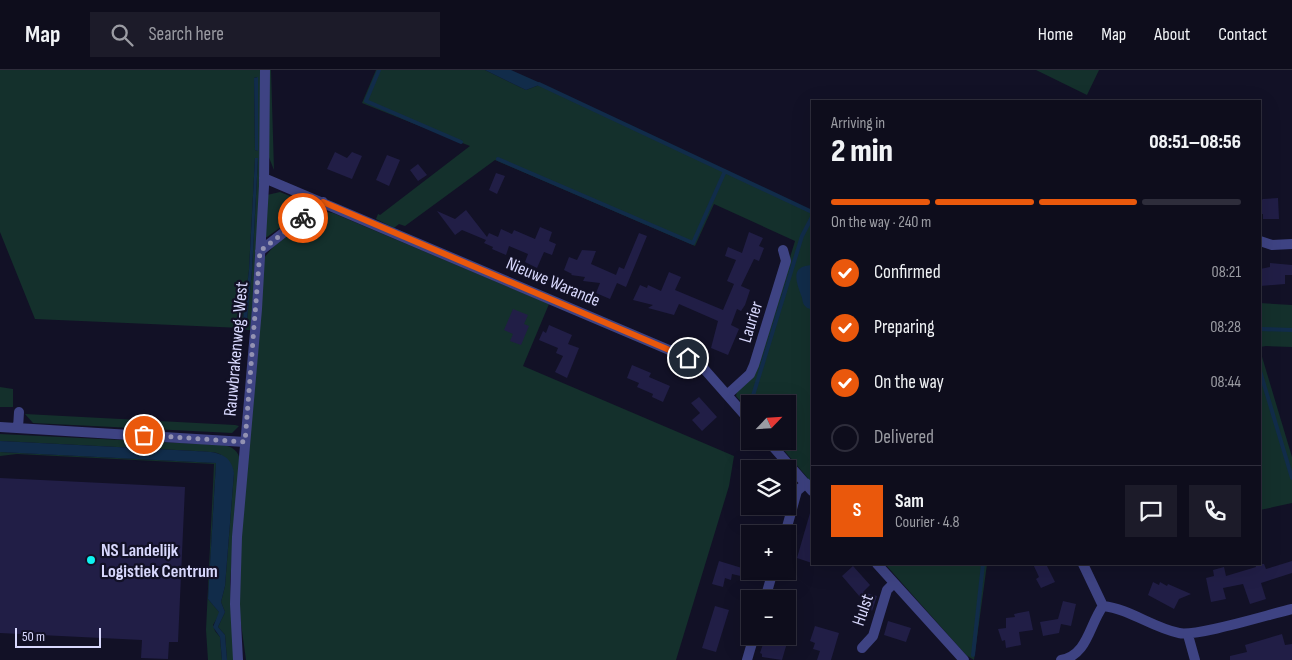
<!DOCTYPE html>
<html lang="en">
<head>
<meta charset="utf-8">
<style>
	:root { --surface:#0e0d1c; --page:#1c1b29; --text:#f1f3f6; --muted:#9b9ca3; --line:#2e2d3b; --accent:#ea580c }
	body { margin:0; font-family:"Sofia Sans Condensed",sans-serif; background:var(--page); color:var(--text); height:100vh; display:flex; flex-direction:column; font-size:19px; white-space:nowrap }
	* { box-sizing:border-box; margin:0 }
	p { font-size:16px; color:var(--muted) }
	.icon { flex:none; width:28px; height:28px; fill:none; stroke:currentColor; stroke-width:2; stroke-linecap:round; stroke-linejoin:round }
	.map { position:relative; flex:1; overflow:hidden }
	.sheet { position:absolute; left:811px; top:30px; width:450px; height:465px; display:flex; flex-direction:column; background:var(--surface); border-radius:0px; box-shadow:0 5px 20px #0002,0 0 0 1px var(--line) }
	.sheet>* { flex:none }
	.needle { width:32px; rotate:65deg }
	.controls { position:absolute; left:741px; top:325px; display:grid; gap:10px }
	.controls a { display:grid; place-items:center; width:55px; height:55px; border-radius:0px; background:var(--surface); box-shadow:0 5px 20px #0002,0 0 0 1px var(--line); font-size:25px }
	.scale { position:absolute; left:15px; bottom:12px; width:86px; box-sizing:border-box; padding-left:5px; border:2px solid #d8d8fd; border-top:0; font-size:14px; line-height:18px; white-space:nowrap; color:#d8d8fd; -webkit-text-stroke:4px #121126; paint-order:stroke }
	.pin { position:absolute; display:grid; place-items:center; width:42px; height:42px; color:#fff; margin:-21px; border:2px solid #fff; border-radius:50%; box-shadow:0 1px 5px #0007 }
	.courier { position:absolute; display:grid; place-items:center; width:50px; height:50px; margin:-25px; border:4px solid #ea580c; border-radius:50%; background:#fff; color:#222; box-shadow:0 1px 6px #0007 }
	.head em { font-style:normal; font-weight:800 }
	.head div { display:flex; flex-direction:column-reverse }
	.head { display:flex; align-items:center; justify-content:space-between; height:85px; padding:0 20px }
	h1 { font-size:32px; font-weight:800; line-height:38px }
	.bar { display:grid; grid-template-columns:repeat(4,1fr); gap:8px 5px; align-content:center; height:60px; padding:0 20px }
	.bar i { height:6px; border-radius:4px; background:var(--line) }
	.bar .active { background:var(--accent) }
	.bar p { grid-column:span 4 }
	.line { display:flex; align-items:center; gap:12px; padding:0 20px; border-top:1px solid var(--line) }
	.line div { flex:1 }
	.round { display:grid; place-items:center; flex:none; width:52px; height:52px; border-radius:0px; background:var(--page) }
	ol { padding:0 20px; list-style:none }
	li { display:flex; align-items:center; gap:15px; height:55px }
	li p { margin-inline-start:auto }
	li .icon { padding:5px; border-radius:50%; background:var(--accent); color:#fff; stroke-width:4 }
	li:last-child { color:var(--muted) }
	li i { width:28px; height:28px; border:2px solid var(--line); border-radius:50% }
	header { display:flex; align-items:center; gap:30px; box-sizing:border-box; height:70px; padding:0 25px; background:var(--surface); border-bottom:1px solid var(--line) }
	header strong { font-size:24px }
	nav { display:flex; gap:28px; margin-inline-start:auto; font-size:18px }
	.search { width:350px; height:45px; background:var(--page); display:flex; align-items:center; gap:12px; box-sizing:border-box; padding:0 18px; border-radius:0px; color:var(--muted); font-size:19px }
	.map>svg:first-child { display:block }
	.green { fill:#14302c; fill-rule:evenodd }
	.water { fill:#112c4a }
	.lines { fill:none; stroke-linecap:round; stroke-linejoin:round }
	.stream { stroke:#112c4a; stroke-width:4 }
	.building { fill:#211e46 }
	.street { stroke:#3e4383; stroke-width:10 }
	.done { stroke:#9392b2; stroke-width:5; stroke-dasharray:0 9 }
	.route { stroke:#ea580c; stroke-width:6 }
	.poi-dot { fill:#0ef3f1; stroke:#121126; stroke-width:2 }
	.labels { text-anchor:middle; dominant-baseline:central; stroke-width:4.5; stroke-linejoin:round; paint-order:stroke }
	.street-label { font-size:18px; fill:#d8d8fd; stroke:#121126 }
	.poi-label { font-size:18px; font-weight:bold; fill:#d8d8fd; stroke:#121126; text-anchor:start }
</style>
</head>
<body>
<header>
<strong>Map</strong>
<div class="search"><svg class="icon" aria-label="search" viewBox="0 0 24 24"><circle cx="10" cy="10" r="6"/><path d="M15 15l6 6"/></svg>Search here</div>
<nav><a>Home</a><a>Map</a><a>About</a><a>Contact</a></nav>
</header>
<div class="map">
<svg width="1292" height="590" viewBox="0 0 1292 590">
	<rect width="100%" height="100%" fill="#121126"/>
	<!-- green -->
	<path class="green" d="M0,0H261L262,95L252,260H246L252,200L258,88H255L249,200L242,258L35,249L0,162ZM257,7L258,81L255,80L254,8Z
		M267,0H271L274,100L268,85Z
		M376,0H485L526,20L539,15L812,141V413L776,371H788V334H750V342L736,326L737,321L756,300L795,171L714,134L695,176L495,90L405,156L399,154L394,158L376,149L378,144L380,145L470,76L362,33Z
		M1036,0H1099L1087,25Z
		M280,122L302,131L305,138L303,141L267,167H264L267,125Z
		M326,142L333,143L549,234L523,296L734,386L729,416L676,590H246L236,517L263,189L274,176L318,144Z
		M1260,233L1292,235V277L1266,276L1260,277Z
		M1260,280L1292,387V433L1260,440Z
		M0,317L13,319V337H0Z
		M25,344L235,355L239,356L232,363L33,353Z
		M0,364L222,375C232,376 239,381 240,391L230,512L234,590H227L225,565L218,557L225,542L221,532L225,516L234,403C222,379 219,383 195,381L0,371Z
		M0,382L216,393L208,529L220,543L213,555L215,561L220,567L222,590H208L206,560L214,394L17,384L0,386Z
		M885,494H987L974,590L966,585Z"/>
	<!-- water -->
	<path class="water" d="M485,0H511L538,12L539,15L526,20Z
		M258,7V81L255,80L254,8Z
		M255,88H258L252,200L246,260L242,258L249,200Z
		M812,195V239C809,239 808,239 805,236C802,233 803,229 801,225C796,211 790,196 812,195Z
		M0,371L195,381C212,382 231,381 234,403L225,516L221,532L225,542L218,557L225,565L227,590H222L220,567L213,557L219,542L208,529L216,393L0,382Z"/>
	<g class="lines">
		<!-- stream -->
		<path class="stream" d="M379,0L366,31L461,72
			M539,14L812,142
			M498,89L693,173L725,101
			M1260,259L1292,260
			M1260,301L1292,408
			M751,332L802,166L812,147
			M973,585L983,494"/>
	</g>
	<!-- building -->
	<path class="building" d="M335,82L347,88L352,82L362,86L352,109L327,99Z
		M387,85L400,90L389,116L376,110Z
		M418,94L427,105L418,111L410,100Z
		M496,103L505,106L497,124L489,120Z
		M1278,128L1279,149H1263V144H1260V131L1263,129Z
		M466,140L487,167L489,163L498,167L501,159L512,164L514,160L535,169L540,157L552,162L549,171L556,174L552,185L544,182L537,198L525,192L528,184L509,176L506,185L492,179L493,177L484,173L486,170L462,160L455,165L437,141L455,149Z
		M749,162L763,168L759,176L764,178L759,191L754,189L741,216L750,220L745,235L741,241L737,239L731,255L739,259L728,285L711,278L718,251L679,234L674,245L648,238L653,235L633,230L640,215L647,218L648,215L661,221L669,202L681,207L675,220L723,240L734,214L727,211L736,190L725,186L728,177L742,183Z
		M639,163L647,166L626,217L617,213L610,229L596,223L600,213L583,211L585,207L571,205L572,204L564,200L569,187L577,190L582,180L596,181L591,194L616,205L619,197L624,199Z
		M1270,193L1292,195V205H1285V214L1260,216V199L1270,197Z
		M513,239L528,245L524,254L529,256L521,275L510,271L513,264L504,260Z
		M549,255L572,265L568,274L579,278L567,308L555,302L563,286L556,283L558,278L539,270L543,261L546,263Z
		M632,295L651,303L649,307L670,316L663,332L652,327L653,324L637,317L639,313L627,308Z
		M699,327L717,347L702,361L692,350L700,343L691,333Z
		M0,408L185,417L178,572H169L168,589L141,588L142,570L0,563Z
		M810,443L812,444V493L797,488Z
		M748,479L750,480V501L764,504L762,511L732,504L731,510L725,508L723,517L712,514L719,491L742,498Z
		M1292,491V503L1261,513L1266,529L1250,534L1243,514L1223,518L1226,529L1211,532L1206,508L1214,506L1213,500L1224,497L1226,506L1256,497L1255,494H1264L1266,499Z
		M1033,494H1046L1055,512L1041,518L1036,509L1039,507Z
		M853,496L870,515L863,522L877,526L872,541L842,506Z
		M1153,512L1159,515L1160,512L1167,516L1168,514L1191,524L1179,529L1174,539L1148,525Z
		M1063,531L1076,534L1071,556L1061,554L1059,563L1043,566L1040,552L1058,549Z
		M715,536L729,540L716,582L702,578Z
		M1029,541L1033,560L1019,562L1021,575L1006,578L1005,570L1002,571L998,559L1006,558V548L1015,547L1014,544Z
		M888,551L911,558L906,572L884,565Z
		M815,556L839,563L831,590H817L820,581L813,579L815,573L810,571Z
		M1282,564L1285,575L1292,574V590H1230V586L1247,582L1245,575Z
		M774,566H789L782,590L762,587V584L760,583L764,571L772,573Z"/>
	<g class="lines">
		<!-- street -->
		<path class="street" d="M264,108L688,288L705,300L750,351
			M1260,171L1272,175L1292,174
			M260,181L323,132
			M727,325L750,304L754,295L786,191L783,180
			M0,357L245,372
			M18,358L19,342
			M768,371L812,421
			M785,464L797,421L806,413
			M877,494L964,590
			M1083,494L1103,536
			M765,529L773,501
			M1188,565L1195,590
			M862,578L873,566L887,520L894,513
			M238,590L235,534L237,467L257,239L264,116L265,0
			M747,590L754,566
			M1061,590C1088,585 1089,555 1103,536C1130,539 1153,558 1179,563C1197,567 1270,544 1292,539"/>
	</g>
	<g class="lines">
		<!-- done -->
		<path class="done" d="M144,365L245,372L260,181L303,148"/>
		<!-- route -->
		<path class="route" d="M303,148L323,132L688,288"/>
	</g>
	<!-- markers -->
	<circle class="poi-dot" cx="91" cy="490" r="5"/>
	<g class="labels">
		<!-- street labels -->
		<g class="street-label">
			<text transform="translate(553 212) rotate(23)">Nieuwe Warande</text>
			<text transform="translate(751 252) rotate(-73)">Laurier</text>
			<text transform="translate(236 279) rotate(-85)">Rauwbrakenweg-West</text>
			<text transform="translate(863 540) rotate(-71)">Hulst</text>
		</g>
		<!-- poi labels -->
		<g class="poi-label">
			<text x="101" y="480">NS Landelijk<tspan x="101" dy="21">Logistiek Centrum</tspan></text>
		</g>
	</g>
</svg>
<div class="controls">
<a><svg class="needle" viewBox="-14 -14 28 28"><path d="M0-13l5 13h-10z" fill="#e53935"/><path d="M0 13l5-13h-10z" fill="#9b9ca3"/></svg></a>
<a><svg class="icon" aria-label="layers" viewBox="0 0 24 24"><path d="M12 4l9 5-9 5-9-5zM3 14l9 5 9-5"/></svg></a>
<a>+</a>
<a>−</a>
</div>
<div class="scale">50 m</div>
<div class="pin" style="left:144px;top:365px;background:#ea580c"><svg class="icon" aria-label="bag" viewBox="0 0 24 24"><path d="M5 8h14l-1 12H6zM9 8a3 3 0 0 1 6 0"/></svg></div>
<div class="pin" style="left:688px;top:288px;background:#1f2937"><svg class="icon" aria-label="home" viewBox="0 0 24 24"><path d="M3 11l9-7 9 7M6 9v11h12V9"/></svg></div>
<div class="courier" style="left:303px;top:148px"><svg class="icon" aria-label="bike" viewBox="0 0 24 24"><circle cx="6" cy="16" r="4"/><circle cx="18" cy="16" r="4"/><path d="M6 16l4-8h5l3 8M10 8l3 8H6M13 5h3"/></svg></div>
<section class="sheet">
<div class="head"><div><h1>2 min</h1><p>Arriving in</p></div><em>08:51–08:56</em></div>
<div class="bar"><i class="active"></i><i class="active"></i><i class="active"></i><i></i><p>On the way · 240 m</p></div>
<ol>
<li><svg class="icon" aria-label="check" viewBox="0 0 24 24"><path d="M5 12l5 5 9-10"/></svg>Confirmed<p>08:21</p></li>
<li><svg class="icon" aria-label="check" viewBox="0 0 24 24"><path d="M5 12l5 5 9-10"/></svg>Preparing<p>08:28</p></li>
<li><svg class="icon" aria-label="check" viewBox="0 0 24 24"><path d="M5 12l5 5 9-10"/></svg>On the way<p>08:44</p></li>
<li><i></i>Delivered</li>
</ol>
<div class="line" style="height:90px"><b class="round" style="background:var(--accent);color:#fff">S</b><div><b>Sam</b><p>Courier · 4.8</p></div><a class="round"><svg class="icon" aria-label="chat" viewBox="0 0 24 24"><path d="M4 5h16v11H9l-5 4z"/></svg></a><a class="round"><svg class="icon" aria-label="phone" viewBox="0 0 24 24"><path d="M5 4h4l2 5-3 2q2 4 5 5l2-3 5 2v4C11 20 4 13 5 4z"/></svg></a></div>
</section>
</div>
</body>
</html>
